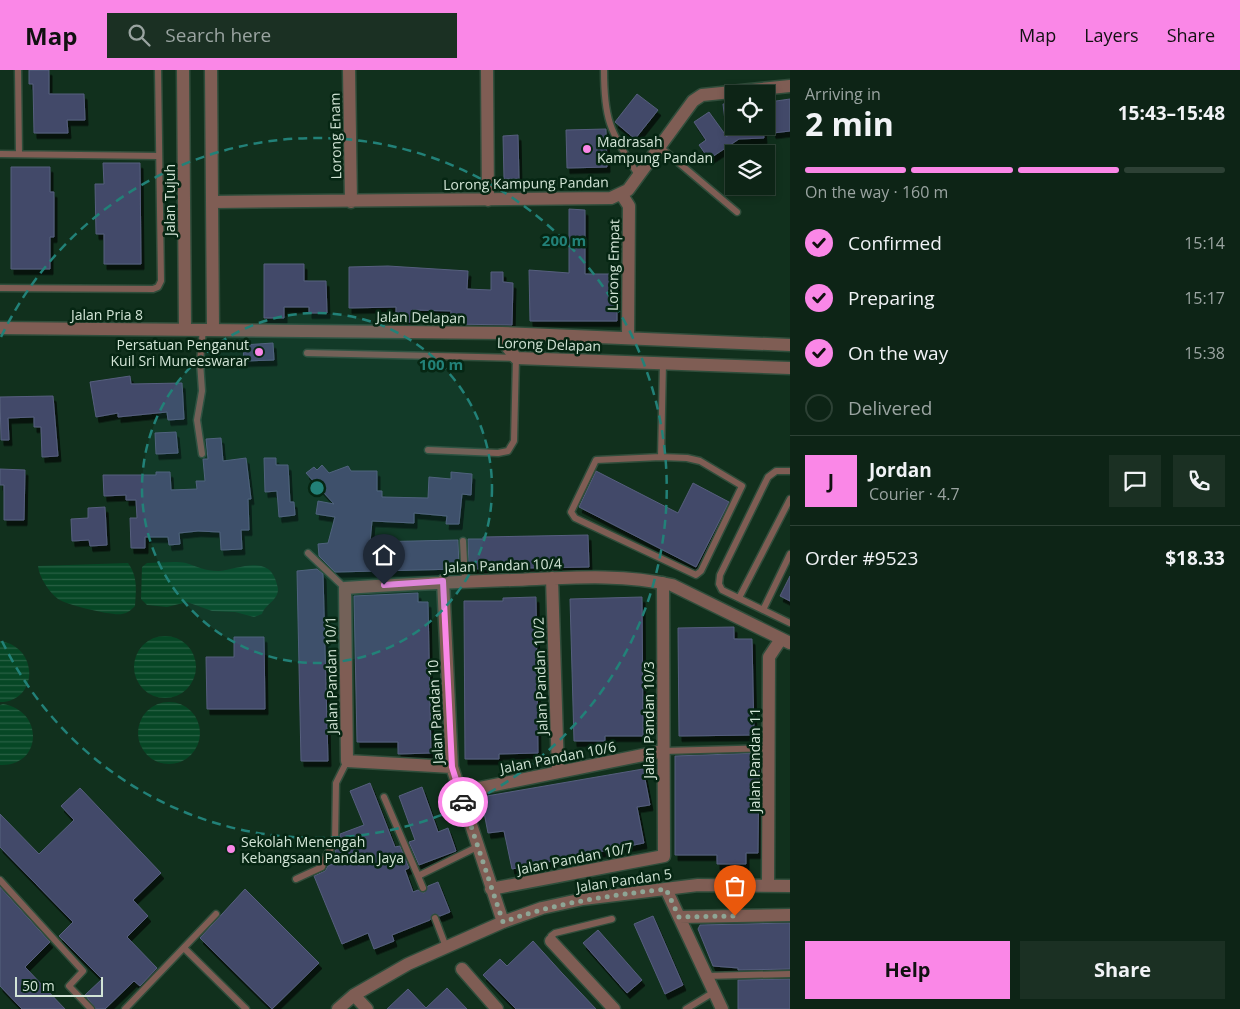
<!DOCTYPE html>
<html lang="en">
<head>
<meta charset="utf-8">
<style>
	:root { --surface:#0d2416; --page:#1b3023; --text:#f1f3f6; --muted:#9aa4a1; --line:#2d4135; --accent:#fa87e7 }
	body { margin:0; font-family:"Open Sans",sans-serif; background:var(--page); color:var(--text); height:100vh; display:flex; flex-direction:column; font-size:19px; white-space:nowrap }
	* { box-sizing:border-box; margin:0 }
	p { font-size:16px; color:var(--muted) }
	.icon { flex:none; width:28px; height:28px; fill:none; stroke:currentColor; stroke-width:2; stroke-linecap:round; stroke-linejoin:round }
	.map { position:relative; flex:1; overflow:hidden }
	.drawer { display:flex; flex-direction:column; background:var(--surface); width:450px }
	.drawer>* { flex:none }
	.buttons { position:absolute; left:725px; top:15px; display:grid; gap:10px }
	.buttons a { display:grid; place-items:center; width:50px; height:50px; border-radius:0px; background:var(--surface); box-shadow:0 2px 8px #0003,0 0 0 1px var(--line); font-size:25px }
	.scale { position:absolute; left:15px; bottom:12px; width:88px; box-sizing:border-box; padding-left:5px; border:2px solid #d2e4d6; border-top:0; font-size:14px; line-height:18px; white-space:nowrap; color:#d2e4d6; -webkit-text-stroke:4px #062613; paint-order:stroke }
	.pin { position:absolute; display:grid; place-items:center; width:42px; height:42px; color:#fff; margin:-51px -21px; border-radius:50% 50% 50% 0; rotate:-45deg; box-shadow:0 0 5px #0007 }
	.pin .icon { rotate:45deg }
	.courier { position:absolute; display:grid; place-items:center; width:50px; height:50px; margin:-25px; border:4px solid #fa87e7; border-radius:50%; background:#fff; color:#222; box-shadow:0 1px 6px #0007 }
	.head em { font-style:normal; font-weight:700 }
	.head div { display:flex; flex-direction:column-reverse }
	.head { display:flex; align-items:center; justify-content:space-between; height:85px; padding:0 15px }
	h1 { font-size:32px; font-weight:700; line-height:38px }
	.bar { display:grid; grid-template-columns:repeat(4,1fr); gap:8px 5px; align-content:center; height:60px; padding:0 15px }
	.bar i { height:6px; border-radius:4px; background:var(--line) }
	.bar .active { background:var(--accent) }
	.bar p { grid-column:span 4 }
	.line { display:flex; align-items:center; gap:12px; padding:0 15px; border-top:1px solid var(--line) }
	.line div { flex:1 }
	.round { display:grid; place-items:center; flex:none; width:52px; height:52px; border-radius:0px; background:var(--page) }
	ol { padding:0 15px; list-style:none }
	li { display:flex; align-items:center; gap:15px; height:55px }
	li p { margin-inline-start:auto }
	li .icon { padding:5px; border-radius:50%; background:var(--accent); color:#111; stroke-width:4 }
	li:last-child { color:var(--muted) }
	li i { width:28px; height:28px; border:2px solid var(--line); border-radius:50% }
	.button { display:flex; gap:10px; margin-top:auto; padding:10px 15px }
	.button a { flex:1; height:58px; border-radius:0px; background:var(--accent); color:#111; font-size:20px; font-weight:700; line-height:58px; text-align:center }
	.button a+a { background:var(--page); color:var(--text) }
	header { display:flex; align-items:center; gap:30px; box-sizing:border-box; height:70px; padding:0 25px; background:var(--accent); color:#111 }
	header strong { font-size:24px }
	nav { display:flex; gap:28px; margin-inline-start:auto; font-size:18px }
	.search { width:350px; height:45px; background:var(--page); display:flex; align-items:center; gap:12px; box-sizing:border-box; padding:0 18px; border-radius:0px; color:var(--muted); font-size:19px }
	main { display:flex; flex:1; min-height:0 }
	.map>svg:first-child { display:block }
	.water { fill:url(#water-rules) }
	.building { fill:#424a69; stroke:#565e7e; filter:url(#shadow) }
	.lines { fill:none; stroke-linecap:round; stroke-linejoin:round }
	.lane-casing { stroke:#304d3b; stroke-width:9 }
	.street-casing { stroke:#304d3b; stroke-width:15 }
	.lane { stroke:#7f5d54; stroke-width:6 }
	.street { stroke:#7f5d54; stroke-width:12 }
	.done { stroke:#8ea595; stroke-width:5; stroke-dasharray:0 9 }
	.route { stroke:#fa87e7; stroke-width:6 }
	.ring { fill:none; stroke:#228178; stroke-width:2.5; stroke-dasharray:9 6 }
	.poi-dot { fill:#fa87e7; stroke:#062613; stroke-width:2 }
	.labels { text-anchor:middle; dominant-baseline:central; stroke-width:5; stroke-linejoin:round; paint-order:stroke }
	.street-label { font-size:14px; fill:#d2e4d6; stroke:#062613 }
	.poi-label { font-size:14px; fill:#d2e4d6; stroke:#062613; text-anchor:start }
	.centre { fill:#228178; stroke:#062613; stroke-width:2.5 }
	.ring-label { font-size:15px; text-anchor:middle; font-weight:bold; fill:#228178; stroke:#062613; stroke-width:5; stroke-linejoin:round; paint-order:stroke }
</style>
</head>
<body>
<header>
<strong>Map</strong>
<div class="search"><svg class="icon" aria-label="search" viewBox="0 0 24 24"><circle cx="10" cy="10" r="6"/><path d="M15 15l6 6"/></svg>Search here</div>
<nav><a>Map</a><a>Layers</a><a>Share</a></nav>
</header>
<main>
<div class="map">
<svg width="790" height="939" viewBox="0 0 790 939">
	<defs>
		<pattern id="water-rules" width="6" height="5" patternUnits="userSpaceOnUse" patternTransform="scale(1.25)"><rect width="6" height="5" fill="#064725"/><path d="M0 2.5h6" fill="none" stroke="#296144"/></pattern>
		<filter id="shadow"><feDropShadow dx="3" dy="5.5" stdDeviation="0" flood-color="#0009"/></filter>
	</defs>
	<rect width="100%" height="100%" fill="#11301d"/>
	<!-- water -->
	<path class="water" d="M128,493C138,507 136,519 135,536C131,540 128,543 122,544C112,546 67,535 58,529C49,522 39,507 38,496Z
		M147,493C159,493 175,491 186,493C199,497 204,501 219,501C234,500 254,490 268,499C274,503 277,513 278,519C278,531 265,534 262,544L254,547L235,542L212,541L187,532L167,537L147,535L141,529L142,497Z
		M134 597a31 31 0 1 1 62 0a31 31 0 1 1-62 0Z
		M0,571C40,577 38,632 0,632Z
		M138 663a31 31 0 1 1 62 0a31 31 0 1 1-62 0Z
		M3,634C45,641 42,697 0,695V635Z"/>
	<!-- building -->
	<path class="building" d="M29,0H49V24H84L85,50H67L68,63H34L33,14H29Z
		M637,24L658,40L635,69L615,52Z
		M790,29V61L773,63L769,32Z
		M734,33V56H763L764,68L739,69L709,89L699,75L706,70L694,52L709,42L727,67L723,34Z
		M606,59L607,97L567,98L566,60Z
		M518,65L519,109H504L503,66Z
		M103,93H140L141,194H104V164H96L95,114H104Z
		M11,97H50V122H54V167H50V199H11Z
		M569,139L585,140V204H617V251H530L529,200L569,203Z
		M264,194H304V211H326L327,243H309V237H284V248H264Z
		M388,196L468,201L467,219L491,220V202H503V212L513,213L512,255L450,254L451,241L413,240V252H396V237L349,238V197Z
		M273,273L274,290L244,291L243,275Z
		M130,306L131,314L182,313L184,349L168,350L167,342L118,347V343L96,347L90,312Z
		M53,326L58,386L42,387L41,357H34V347L8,348L9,370H1L0,327Z
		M176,362L178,383L156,384L155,363Z
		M221,368L223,391L246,388L251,429H248L249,460H241L242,479L221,480L220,462L198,461L179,463L180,474L169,475L168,467H145V478H131L130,448H137L136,430H126V425L104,426L103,405H156V402H170L171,420L197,419L196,411H205L203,389H208L206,369Z
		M264,388H276V395H288L290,432H294L295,445L279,447L277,421L265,422Z
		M322,395L329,403L348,396L351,401H377V421H382V427L428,428L429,407L451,409V402L472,404L471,425L462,424L459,454H446L447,446L414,443V453L372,451L370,472L458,470L459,499L335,502L319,486L318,474L328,473L335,447L316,444L318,431L334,434L306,403L314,397L317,400Z
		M0,399L25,400L24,450H4V415H0Z
		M596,401L678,443L693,413L729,432L696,497L579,437Z
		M105,437L107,475L90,476L89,470L72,471L71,449L88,448V438Z
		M588,465L589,497L469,499L468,469H483V467Z
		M317,499L323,504L328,691H301L297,501Z
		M790,506V531L780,526Z
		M418,523V532H428L431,683L398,684V672H357L354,526Z
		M536,527L538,683L499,684V689H465L464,531H503V528Z
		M642,527L643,666H605V671H574L570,529Z
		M734,557V569H752L754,665L679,666L678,558Z
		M234,567H264L265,639H207L206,587H234Z
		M759,683L758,783H746V794H717V785H675V686Z
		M643,699L650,735L637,737L644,773L512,799L504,761L488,763L481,727Z
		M370,713L395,777L400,776L409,798L405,800L413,822L418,820L424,823L428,816L438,812L450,842L440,846L433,844L430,850L392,865L394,871L374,879L368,863L342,874L314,806L325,801L328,796L339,791L335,781L340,773V764L364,755L350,721Z
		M422,717L438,762L448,758L456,781L419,795L409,772L415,770L399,726Z
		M80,718L161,803L133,830L148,846L127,867L157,898L140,916L134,911L105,939H96L85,925L102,909L59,866L73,852L0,777V744L39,784L74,750L61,736Z
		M0,817L50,872L25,897L65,939H22L0,916Z
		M245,819L319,893L272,939L200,868Z
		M653,846L683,915L665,924L634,854Z
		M790,853V899L738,900V898L713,896L698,859L700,855Z
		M598,860L642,910L627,923L583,873Z
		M533,871L562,903L596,939H516L483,905L500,889L507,896Z
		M790,909V939H738V910Z
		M447,918L467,939H387L408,919L426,938Z"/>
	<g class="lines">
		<!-- lane casing -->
		<g class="lane-casing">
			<path id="lane" d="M18,0L19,84
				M604,0C604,53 611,61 638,105
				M660,77L737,142
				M0,84L158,86
				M0,218L153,219L158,217L161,211L158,0
				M307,283L516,288L514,371L508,381L498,383L428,380
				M202,384L197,350L202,321L200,292L203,259
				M661,387L687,388L700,391L742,416L701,501L696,505L575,448L571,442L596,390Z
				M661,387L663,293
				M790,401H776L768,407L720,505L719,514L722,520L790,553
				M463,471L465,512
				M308,483L345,518
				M739,528L790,429
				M763,540L790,484
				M663,681L769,678
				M384,727L418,806
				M296,809L322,797L326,786L335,772L336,713L347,691
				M0,810L83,901L69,916L91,939
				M423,818L418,806L477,777
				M435,848L446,877
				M551,871V866L555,863L612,849
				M184,878L246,939
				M706,906L790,904
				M125,939L216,844
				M686,939L714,922"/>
		</g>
		<!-- street casing -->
		<g class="street-casing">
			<path id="street" d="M183,0L185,259
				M211,0L213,259
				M349,0L351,132
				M487,0L488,130
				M622,125L629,136L628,268
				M214,132L611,128L628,120L693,31L702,25L790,16
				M0,258L502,263L790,275
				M502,263L505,274L516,288L790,298
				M552,508L558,702
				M443,511L452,697L503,852
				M452,697L347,691L345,518C401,514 456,512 512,510C566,508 620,503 672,515L790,573
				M460,722L663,681
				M768,816L769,587L781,569
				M491,819L664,786L663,513
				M666,819L722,939
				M679,847L790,845
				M551,871L614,939
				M462,899L497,939
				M354,925L367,939
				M338,939L354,925L408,894L503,852L542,838L583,829L698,815L790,816"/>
		</g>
		<!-- lane -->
		<use href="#lane" class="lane"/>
		<!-- street -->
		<use href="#street" class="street"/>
	</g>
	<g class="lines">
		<!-- done -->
		<path class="done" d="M463,732L503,852C558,832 608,826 666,819L679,847L735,846"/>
		<!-- route -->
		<path class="route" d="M384,515L443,511L452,697L463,732"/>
	</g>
	<!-- distance rings -->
	<circle cx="317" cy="418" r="175" fill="#228178" fill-opacity=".12"/>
	<g class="ring">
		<circle cx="317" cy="418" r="175"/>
		<path d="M1 267A350 350 0 1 1 1 569"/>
	</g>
	<!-- markers -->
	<g class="poi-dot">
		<circle cx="587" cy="79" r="5"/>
		<circle cx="259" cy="282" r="5"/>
		<circle cx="231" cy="779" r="5"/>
	</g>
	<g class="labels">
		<!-- street labels -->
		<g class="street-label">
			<text transform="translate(335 66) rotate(-91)">Lorong Enam</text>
			<text transform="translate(526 113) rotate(-1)">Lorong Kampung Pandan</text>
			<text transform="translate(169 130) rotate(-90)">Jalan Tujuh</text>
			<text transform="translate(613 195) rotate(-89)">Lorong Empat</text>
			<text x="107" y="244">Jalan Pria 8</text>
			<text transform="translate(421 247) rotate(1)">Jalan Delapan</text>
			<text transform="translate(549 274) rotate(2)">Lorong Delapan</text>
			<text transform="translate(503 495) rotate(-2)">Jalan Pandan 10/4</text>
			<text transform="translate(331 605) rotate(-91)">Jalan Pandan 10/1</text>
			<text transform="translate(540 606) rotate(-92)">Jalan Pandan 10/2</text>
			<text transform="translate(435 642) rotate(-93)">Jalan Pandan 10</text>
			<text transform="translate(648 650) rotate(-90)">Jalan Pandan 10/3</text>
			<text transform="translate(558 687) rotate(-11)">Jalan Pandan 10/6</text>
			<text transform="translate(754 690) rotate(-90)">Jalan Pandan 11</text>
			<text transform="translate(575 788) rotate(-11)">Jalan Pandan 10/7</text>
			<text transform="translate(624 810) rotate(-8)">Jalan Pandan 5</text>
		</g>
		<!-- poi labels -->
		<g class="poi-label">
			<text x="597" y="71">Madrasah<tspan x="597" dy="16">Kampung Pandan</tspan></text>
			<text x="249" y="274" text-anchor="end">Persatuan Penganut<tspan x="249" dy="16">Kuil Sri Muneeswarar</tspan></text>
			<text x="241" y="771">Sekolah Menengah<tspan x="241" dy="16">Kebangsaan Pandan Jaya</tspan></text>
		</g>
	</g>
	<circle cx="317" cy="418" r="8" class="centre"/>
	<g class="ring-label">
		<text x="564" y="176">200 m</text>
		<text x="441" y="300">100 m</text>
	</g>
</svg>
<div class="buttons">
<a><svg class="icon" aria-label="locate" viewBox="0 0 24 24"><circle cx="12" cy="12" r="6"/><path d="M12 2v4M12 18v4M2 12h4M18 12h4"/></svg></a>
<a><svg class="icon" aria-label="layers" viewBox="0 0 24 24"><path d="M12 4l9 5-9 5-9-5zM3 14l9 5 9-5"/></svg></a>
</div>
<div class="scale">50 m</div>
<div class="pin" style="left:735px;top:846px;background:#ea580c"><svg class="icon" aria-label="bag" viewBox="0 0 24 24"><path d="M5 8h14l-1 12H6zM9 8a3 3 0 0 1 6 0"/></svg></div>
<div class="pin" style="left:384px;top:515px;background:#1f2937"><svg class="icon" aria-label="home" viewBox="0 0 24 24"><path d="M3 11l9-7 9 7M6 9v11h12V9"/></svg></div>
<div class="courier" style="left:463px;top:732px"><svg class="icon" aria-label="car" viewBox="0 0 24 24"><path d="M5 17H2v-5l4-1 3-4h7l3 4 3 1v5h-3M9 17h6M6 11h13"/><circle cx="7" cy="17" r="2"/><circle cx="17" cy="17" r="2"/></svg></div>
</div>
<section class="drawer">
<div class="head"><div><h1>2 min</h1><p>Arriving in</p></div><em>15:43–15:48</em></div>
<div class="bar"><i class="active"></i><i class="active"></i><i class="active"></i><i></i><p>On the way · 160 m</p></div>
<ol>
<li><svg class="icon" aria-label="check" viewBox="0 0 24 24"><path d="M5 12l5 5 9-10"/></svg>Confirmed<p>15:14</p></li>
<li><svg class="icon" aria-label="check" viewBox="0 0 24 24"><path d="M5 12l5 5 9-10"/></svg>Preparing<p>15:17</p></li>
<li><svg class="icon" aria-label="check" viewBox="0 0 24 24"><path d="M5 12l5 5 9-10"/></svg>On the way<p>15:38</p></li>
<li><i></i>Delivered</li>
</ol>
<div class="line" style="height:90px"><b class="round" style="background:var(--accent);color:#111">J</b><div><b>Jordan</b><p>Courier · 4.7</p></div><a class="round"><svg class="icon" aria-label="chat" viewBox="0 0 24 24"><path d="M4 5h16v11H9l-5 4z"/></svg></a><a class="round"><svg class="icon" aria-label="phone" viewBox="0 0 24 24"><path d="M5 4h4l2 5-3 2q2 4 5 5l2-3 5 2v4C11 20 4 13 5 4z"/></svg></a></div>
<div class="line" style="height:65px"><div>Order #9523</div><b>$18.33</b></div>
<div class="button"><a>Help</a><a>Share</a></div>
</section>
</main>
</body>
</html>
